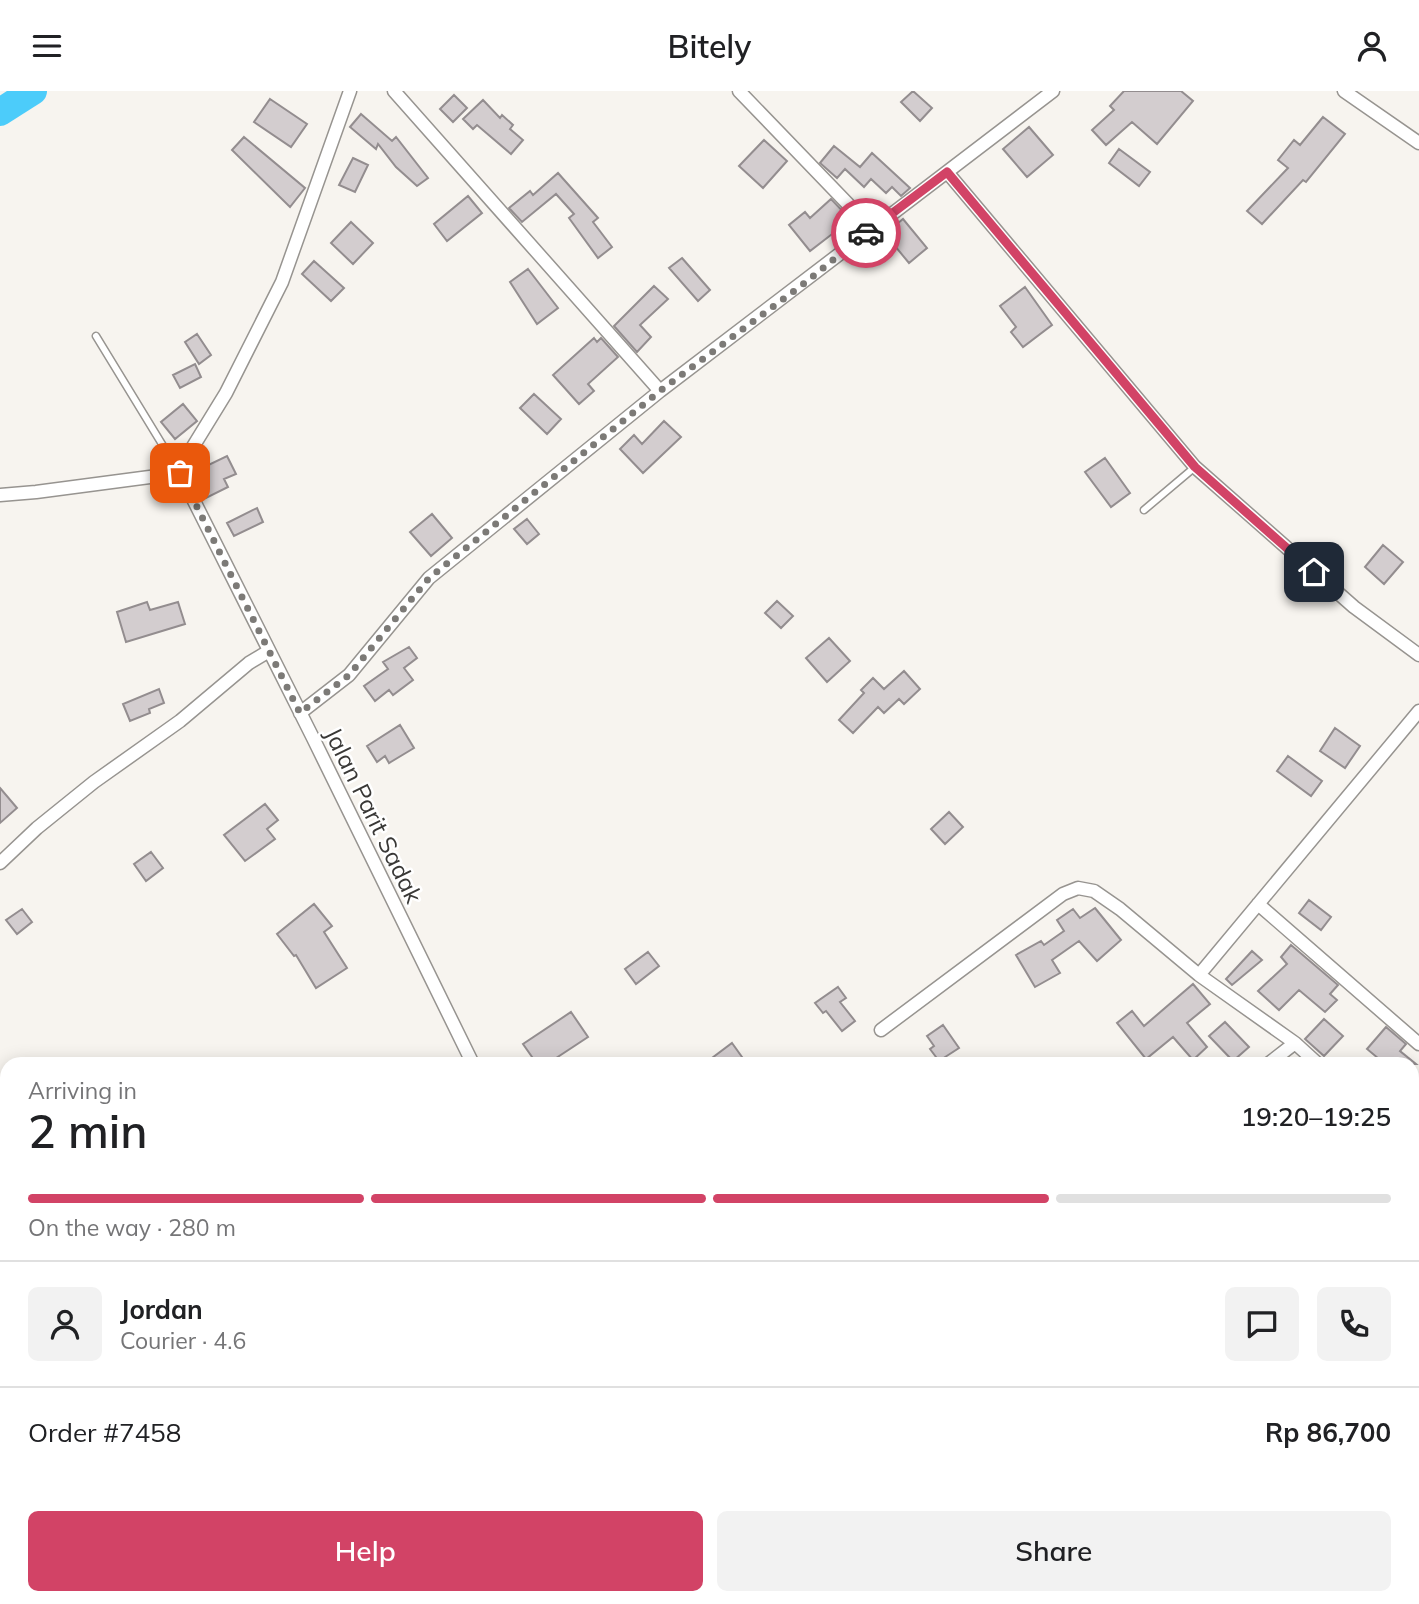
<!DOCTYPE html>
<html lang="en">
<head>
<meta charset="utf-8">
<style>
	:root { --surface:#fff; --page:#f2f2f2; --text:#202124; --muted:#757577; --line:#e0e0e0; --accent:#d24366 }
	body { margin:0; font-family:Mulish,sans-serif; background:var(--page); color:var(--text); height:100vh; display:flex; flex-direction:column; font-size:26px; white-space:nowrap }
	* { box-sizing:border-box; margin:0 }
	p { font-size:23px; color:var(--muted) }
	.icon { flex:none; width:38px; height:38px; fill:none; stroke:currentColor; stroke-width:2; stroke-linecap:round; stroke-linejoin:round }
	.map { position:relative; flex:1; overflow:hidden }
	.details { position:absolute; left:0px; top:966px; width:1419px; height:548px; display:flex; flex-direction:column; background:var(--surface); border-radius:21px 21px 0 0; box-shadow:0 4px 18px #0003 }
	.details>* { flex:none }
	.pin { position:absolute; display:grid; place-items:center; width:60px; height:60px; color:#fff; margin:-30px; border-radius:14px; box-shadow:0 4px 10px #0006 }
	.courier { position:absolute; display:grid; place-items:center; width:70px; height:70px; margin:-35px; border:5px solid #d24366; border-radius:50%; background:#fff; color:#222; box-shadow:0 2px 9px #0007 }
	.head em { font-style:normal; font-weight:600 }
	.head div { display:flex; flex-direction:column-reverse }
	.head { display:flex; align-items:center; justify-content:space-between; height:119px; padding:0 28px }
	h1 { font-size:46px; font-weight:600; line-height:52px }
	.bar { display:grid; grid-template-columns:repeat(4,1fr); gap:10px 7px; align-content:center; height:84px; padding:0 28px }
	.bar i { height:9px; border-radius:5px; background:var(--line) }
	.bar .active { background:var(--accent) }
	.bar p { grid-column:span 4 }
	.line { display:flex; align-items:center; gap:18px; padding:0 28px; border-top:2px solid var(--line) }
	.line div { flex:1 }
	.round { display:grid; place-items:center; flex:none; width:74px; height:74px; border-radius:10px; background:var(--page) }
	.button { display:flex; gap:14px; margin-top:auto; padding:14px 28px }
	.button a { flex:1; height:80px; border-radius:10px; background:var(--accent); color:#fff; font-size:28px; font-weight:600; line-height:80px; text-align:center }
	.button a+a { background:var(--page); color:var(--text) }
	header { display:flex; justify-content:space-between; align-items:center; height:91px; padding:0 28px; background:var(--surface); font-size:32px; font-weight:600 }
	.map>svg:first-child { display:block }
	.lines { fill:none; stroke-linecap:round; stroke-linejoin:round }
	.river { stroke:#4cccfa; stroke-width:28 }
	.building { fill:#d3cdcf; stroke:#938d8f; stroke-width:2 }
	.service-casing { stroke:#979490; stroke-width:9 }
	.minor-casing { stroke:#979490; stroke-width:15 }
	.service { stroke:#fff; stroke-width:6 }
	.minor { stroke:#fff; stroke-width:12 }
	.done { stroke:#7c7a77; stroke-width:7; stroke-dasharray:0 12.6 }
	.route { stroke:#d24366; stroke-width:9 }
	.labels { text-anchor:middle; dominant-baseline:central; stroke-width:5; stroke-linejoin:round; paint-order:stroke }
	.street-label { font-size:24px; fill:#393836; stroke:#fff }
</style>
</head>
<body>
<header><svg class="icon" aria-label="menu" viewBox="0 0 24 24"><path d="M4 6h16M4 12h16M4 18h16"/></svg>Bitely<svg class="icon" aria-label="person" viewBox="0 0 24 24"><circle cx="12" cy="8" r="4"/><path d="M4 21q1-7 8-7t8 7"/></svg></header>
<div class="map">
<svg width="1419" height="1513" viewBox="0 0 1419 1513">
	<rect width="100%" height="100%" fill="#f7f4ef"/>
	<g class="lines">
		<!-- river -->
		<path class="river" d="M0,21L33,0"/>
	</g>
	<!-- building -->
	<path class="building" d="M913,0L932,17L920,30L901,11Z
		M1124,0H1181L1193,10L1157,53L1132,31L1106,54L1092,39L1114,19L1110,15Z
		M454,4L467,17L453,31L440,18Z
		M270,8L307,33L291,56L254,31Z
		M483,9L500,27L502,24L513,34L510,38L523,49L511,63L477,34L473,38L463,28Z
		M361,23L392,50L396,46L428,87L417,95L396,76L378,53L376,58L350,36Z
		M1323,26L1345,43L1306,91L1303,89L1262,133L1247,120L1288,77L1278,69L1294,49L1300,54Z
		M1029,36L1053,64L1027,86L1003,58Z
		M244,46L305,97L290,116L232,59Z
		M764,49L787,70L763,97L739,75Z
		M834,55L860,76L872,62L910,97L901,105L892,96L886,102L871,88L864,96L845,78L837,87L820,72Z
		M1119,58L1150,81L1139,95L1109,72Z
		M353,67L368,74L355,101L339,94Z
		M558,82L598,127L593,131L612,156L598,167L569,127L574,123L556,103L522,131L509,117L530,100L533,104Z
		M468,105L482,122L447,150L434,133Z
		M831,108L852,130L838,142L836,140L810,160L789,134L805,121L810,127Z
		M903,128L927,157L909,172L885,143Z
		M351,131L373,152L353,173L331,152Z
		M682,167L710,199L698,210L669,177Z
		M314,170L344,197L331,210L302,183Z
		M528,178L558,217L537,233L510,191Z
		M654,195L668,208L640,234L651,246L637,261L614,235Z
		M1025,196L1052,234L1023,256L1011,241L1016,236L1000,215Z
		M197,243L211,264L199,273L185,251Z
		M594,247L597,251L601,247L618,266L588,293L594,300L579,313L553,284Z
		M195,273L201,286L180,297L173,284Z
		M534,303L561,328L547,343L520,317Z
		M183,313L197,330L175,348L161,331Z
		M664,330L681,346L643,382L620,358L634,344L642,353Z
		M227,365L236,383L224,388L228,396L206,407L200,396L205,393L198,379Z
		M1105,367L1130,402L1111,416L1085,381Z
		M257,417L263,431L234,445L227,432Z
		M432,423L452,447L431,465L410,441Z
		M527,428L539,443L527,453L514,438Z
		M1383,454L1403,471L1384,493L1365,476Z
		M777,510L793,525L781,537L765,522Z
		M147,511L150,519L178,511L185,533L126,551L117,521Z
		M829,547L850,570L827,591L806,567Z
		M409,556L417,567L404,577L413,589L393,604L389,599L375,610L364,595L388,578L383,571Z
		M904,580L920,598L904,613L899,608L884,622L878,616L853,642L839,629L864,602L861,599L873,587L884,598Z
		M159,598L164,612L149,618L150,622L130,630L123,613Z
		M400,634L414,657L389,672L385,665L377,671L367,655Z
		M1335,637L1360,655L1345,677L1320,660Z
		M1288,665L1322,690L1311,705L1277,680Z
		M0,697L17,717L0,732Z
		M265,713L278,729L267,738L275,748L245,770L224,744Z
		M949,721L963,736L945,753L931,738Z
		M151,761L163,777L146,790L134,773Z
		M1309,809L1331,826L1321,839L1299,822Z
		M314,813L332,835L324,841L347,877L316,897L296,864L294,865L277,843Z
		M1095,817L1121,849L1097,870L1079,850L1052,869L1060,882L1035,896L1016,864L1041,850L1044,854L1064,840L1057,829L1073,818L1080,827Z
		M22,818L32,831L17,843L6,829Z
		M1291,854L1338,894L1330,903L1337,909L1325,921L1299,899L1279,919L1258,900L1287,873L1281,866Z
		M1252,860L1262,869L1232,894L1226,888Z
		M648,861L659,875L636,893L625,878Z
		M1193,893L1210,913L1187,932L1207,956L1193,969L1173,946L1146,968L1117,932L1132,920L1144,935Z
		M838,896L846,907L840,911L855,930L842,940L826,920L823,922L815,912Z
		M571,921L588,946L547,973H537L523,953Z
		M1324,928L1343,945L1324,965L1305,948Z
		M1225,931L1249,956L1233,970L1209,945Z
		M943,934L959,957L939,970L930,958L934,955L927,945Z
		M1386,936L1406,953L1400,960L1416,973H1385L1367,958Z
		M732,952L747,973H704Z"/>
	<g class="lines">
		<!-- service casing -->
		<g class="service-casing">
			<path id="service" d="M96,245L179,381
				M1144,419L1195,376
				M1410,1507L1413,1513
				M755,1513L765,1507"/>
		</g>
		<!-- minor casing -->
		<g class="minor-casing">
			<path id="minor" d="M394,0L660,300
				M739,0L872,138
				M1344,0L1419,52
				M947,81L1195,376L1354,516L1419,564
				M180,382L313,647L473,973
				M0,404L36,401L180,382L191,359L226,302L282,191L350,0
				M300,622L349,584L429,487L660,300L1053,0
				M0,772L37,737L94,691L180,630L249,572L269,560
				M1258,813L1419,953
				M1199,884L1419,620
				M881,939L1063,803L1078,797L1094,800L1120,818L1199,884L1295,952L1318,973
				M1268,973L1295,952
				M1412,1061L1419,1067
				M1412,1460L1419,1456
				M729,1507L732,1513
				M1300,1513L1314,1507"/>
		</g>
		<!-- service -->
		<use href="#service" class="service"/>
		<!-- minor -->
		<use href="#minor" class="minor"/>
	</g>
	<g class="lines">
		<!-- done -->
		<path class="done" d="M180,382L300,622L349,584L429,487L660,300L806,191L866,142"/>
		<!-- route -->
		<path class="route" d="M866,142L947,81L1195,376L1314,481"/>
	</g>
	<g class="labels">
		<!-- street labels -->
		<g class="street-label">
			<text transform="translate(374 724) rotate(64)">Jalan Parit Sadak</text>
		</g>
	</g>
</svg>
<div class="pin" style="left:180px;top:382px;background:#ea580c"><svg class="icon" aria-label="bag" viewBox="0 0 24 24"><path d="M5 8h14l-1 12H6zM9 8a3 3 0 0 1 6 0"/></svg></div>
<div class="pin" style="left:1314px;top:481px;background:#1f2937"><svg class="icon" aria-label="home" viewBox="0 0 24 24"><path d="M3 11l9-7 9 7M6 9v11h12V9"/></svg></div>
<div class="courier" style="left:866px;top:142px"><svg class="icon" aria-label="car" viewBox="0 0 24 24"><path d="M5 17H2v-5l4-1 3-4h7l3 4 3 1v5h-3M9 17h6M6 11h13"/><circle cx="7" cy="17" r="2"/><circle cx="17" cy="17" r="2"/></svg></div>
<section class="details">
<div class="head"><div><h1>2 min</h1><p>Arriving in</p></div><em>19:20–19:25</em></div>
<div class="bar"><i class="active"></i><i class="active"></i><i class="active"></i><i></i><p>On the way · 280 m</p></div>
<div class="line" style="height:126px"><a class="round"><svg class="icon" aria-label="person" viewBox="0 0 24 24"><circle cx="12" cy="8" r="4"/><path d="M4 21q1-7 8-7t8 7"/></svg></a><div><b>Jordan</b><p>Courier · 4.6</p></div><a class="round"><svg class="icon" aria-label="chat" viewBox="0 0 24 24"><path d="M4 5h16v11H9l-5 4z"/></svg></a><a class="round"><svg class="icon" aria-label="phone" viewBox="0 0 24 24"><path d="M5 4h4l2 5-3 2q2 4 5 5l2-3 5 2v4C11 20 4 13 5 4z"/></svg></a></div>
<div class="line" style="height:91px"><div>Order #7458</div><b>Rp 86,700</b></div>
<div class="button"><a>Help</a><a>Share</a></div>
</section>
</div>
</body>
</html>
